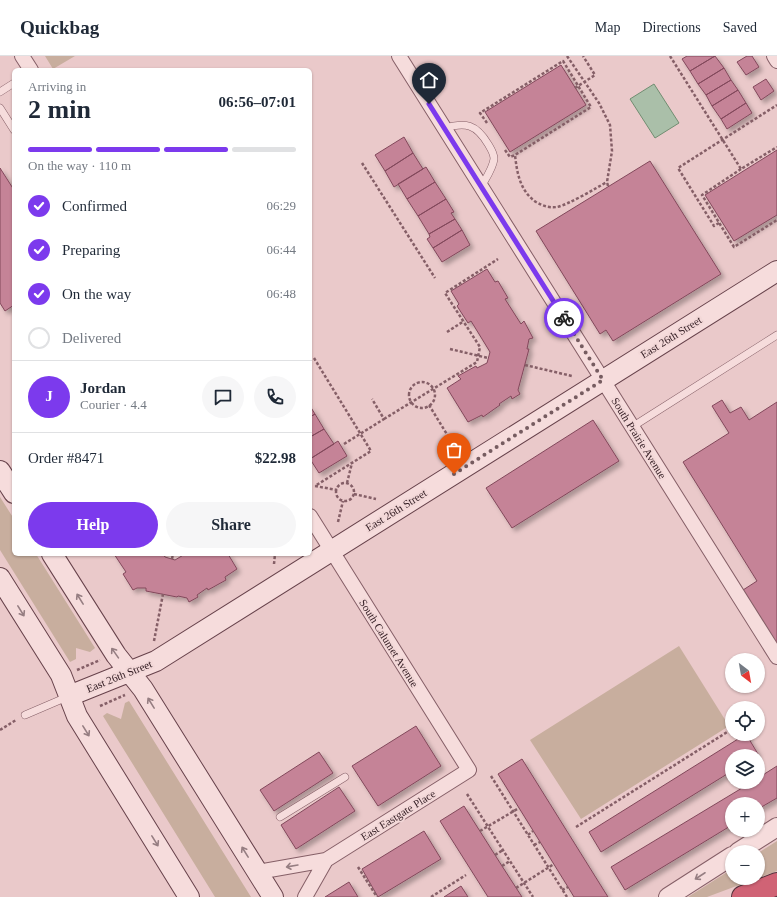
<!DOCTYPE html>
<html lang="en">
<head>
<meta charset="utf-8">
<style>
	:root { --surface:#fff; --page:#f6f6f7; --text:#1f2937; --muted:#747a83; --line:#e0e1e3; --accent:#7c3aed }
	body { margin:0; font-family:Georgia,serif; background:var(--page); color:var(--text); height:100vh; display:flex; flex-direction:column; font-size:15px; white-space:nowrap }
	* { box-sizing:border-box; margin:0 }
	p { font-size:13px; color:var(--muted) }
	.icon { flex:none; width:22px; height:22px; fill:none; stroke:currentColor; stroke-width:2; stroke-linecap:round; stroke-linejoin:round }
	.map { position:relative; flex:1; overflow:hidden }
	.sheet { position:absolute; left:12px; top:12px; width:300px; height:488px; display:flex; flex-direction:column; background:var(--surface); border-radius:6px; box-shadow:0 1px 3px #0004 }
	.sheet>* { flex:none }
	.needle { width:26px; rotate:149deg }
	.buttons { position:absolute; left:725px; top:597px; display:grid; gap:8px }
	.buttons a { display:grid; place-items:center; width:40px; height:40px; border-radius:50%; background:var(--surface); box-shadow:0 1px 3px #0004; font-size:20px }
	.pin { position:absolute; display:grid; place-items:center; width:34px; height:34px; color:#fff; margin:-41px -17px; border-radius:50% 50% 50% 0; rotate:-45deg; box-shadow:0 0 4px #0007 }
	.pin .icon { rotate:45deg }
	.courier { position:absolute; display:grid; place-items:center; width:40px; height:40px; margin:-20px; border:3px solid #7c3aed; border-radius:50%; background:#fff; color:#222; box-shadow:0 1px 5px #0007 }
	.overview em { font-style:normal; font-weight:700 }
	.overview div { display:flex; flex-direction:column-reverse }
	.overview { display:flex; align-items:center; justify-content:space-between; height:68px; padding:0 16px }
	h1 { font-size:26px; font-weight:700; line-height:30px }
	.bar { display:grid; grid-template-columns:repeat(4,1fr); gap:6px 4px; align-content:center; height:48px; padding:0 16px }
	.bar i { height:5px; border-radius:3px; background:var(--line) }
	.bar .selected { background:var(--accent) }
	.bar p { grid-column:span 4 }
	.line { display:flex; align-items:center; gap:10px; padding:0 16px; border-top:1px solid var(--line) }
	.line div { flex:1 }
	.round { display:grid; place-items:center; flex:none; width:42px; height:42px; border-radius:21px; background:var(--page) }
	ol { padding:0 16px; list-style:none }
	li { display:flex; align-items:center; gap:12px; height:44px }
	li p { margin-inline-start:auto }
	li .icon { padding:4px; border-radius:50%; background:var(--accent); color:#fff; stroke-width:4 }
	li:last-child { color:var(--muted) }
	li i { width:22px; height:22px; border:2px solid var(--line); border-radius:50% }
	.cta { display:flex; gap:8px; margin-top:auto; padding:8px 16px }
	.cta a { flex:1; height:46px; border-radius:24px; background:var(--accent); color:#fff; font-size:16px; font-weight:700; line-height:46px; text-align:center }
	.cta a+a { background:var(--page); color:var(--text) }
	header { display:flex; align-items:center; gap:24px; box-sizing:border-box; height:56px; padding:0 20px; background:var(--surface); border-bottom:1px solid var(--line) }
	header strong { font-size:19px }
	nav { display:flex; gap:22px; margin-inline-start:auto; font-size:14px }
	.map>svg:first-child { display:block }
	.green { fill:#c8ae9e }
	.water { fill:#aabfa9; stroke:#718d71 }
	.building { fill:#c58397; stroke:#82485b; filter:url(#shadow) }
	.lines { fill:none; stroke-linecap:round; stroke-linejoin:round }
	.service-casing { stroke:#855f67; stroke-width:8 }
	.minor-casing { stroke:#855f67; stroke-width:16 }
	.tertiary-casing { stroke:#855f67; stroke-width:20 }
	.secondary-casing { stroke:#67424b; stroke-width:22 }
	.motorway-casing { stroke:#54333b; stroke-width:24 }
	.path { stroke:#855f67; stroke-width:2.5; stroke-dasharray:3 2; stroke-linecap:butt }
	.service { stroke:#f6dcdc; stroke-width:7 }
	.minor { stroke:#f6dcdc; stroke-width:14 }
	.tertiary { stroke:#f6dcdc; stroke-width:18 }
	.secondary { stroke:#f6dcdc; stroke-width:20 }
	.motorway { stroke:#d06375; stroke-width:22 }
	.oneway { stroke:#967e82 }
	.done { stroke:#765c60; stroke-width:4; stroke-dasharray:0 7.2 }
	.route { stroke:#7c3aed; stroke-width:5 }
	.labels { text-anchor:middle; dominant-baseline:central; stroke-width:4; stroke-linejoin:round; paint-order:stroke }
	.street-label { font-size:11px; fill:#372127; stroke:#f3d8d8 }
</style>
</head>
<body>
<header>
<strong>Quickbag</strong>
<nav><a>Map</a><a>Directions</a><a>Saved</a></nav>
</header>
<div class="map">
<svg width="777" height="841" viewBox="0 0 777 841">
	<defs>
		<filter id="shadow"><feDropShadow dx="3.5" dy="3.5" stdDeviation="2" flood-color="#0004"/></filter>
	</defs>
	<rect width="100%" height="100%" fill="#eac9ca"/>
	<!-- green -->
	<path class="green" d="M45,0H75L53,13Z
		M0,441L14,463V498H36L95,592L90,596L76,592V603L70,606L0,494Z
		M679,590L729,670L581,763L530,684Z
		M129,645L251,841H215L103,660L107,657L121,663L125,647Z
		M777,785V815L758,822V797Z
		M732,813V822H758L707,841H688Z"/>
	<!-- water -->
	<path class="water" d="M654,28L679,67L655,82L630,43Z"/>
	<!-- building -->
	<path class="building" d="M687,0H715L690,15L682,3Z
		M715,0L724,12L698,28L690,15Z
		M747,0H752L759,11L746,19L737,6Z
		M561,9L586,49L510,96L485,56Z
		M724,12L731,24L706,39L698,28Z
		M766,23L774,35L761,44L753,31Z
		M731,24L738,34L712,50L706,39Z
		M738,34L746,47L721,63L712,50Z
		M746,47L752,57L727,73L721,63Z
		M404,81L413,97L385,115L375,99Z
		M777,94V159L734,185L705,139Z
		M413,97L423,113L394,131L385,115Z
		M650,105L721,218L613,285L606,274L600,278L536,175Z
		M426,111L435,126L407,143L398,128Z
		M0,112L14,134V249L5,255L0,247Z
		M435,126L446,143L418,160L407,143Z
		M446,143L454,156L451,157L455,163L429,178L418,160Z
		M455,163L462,174L433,192L427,183L430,181L429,178Z
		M462,174L470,189L442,206L433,192Z
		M487,213L495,226L498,225L508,242L505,243L521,268L524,265L533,282L529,283L527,293H529L518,334L520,338L512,343L511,340L499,348L500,349L483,361L482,359L468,366L447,332L461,323L458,320L476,310L477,312L487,307L490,296L471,265L468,267L457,250L459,248L451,235Z
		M722,344L730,357L741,351L749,364L777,346V588L743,534L757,525L683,406L729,377L712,350Z
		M310,350L315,358L310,361Z
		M315,358L324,373L310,381V361Z
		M593,364L619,405L512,472L486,432Z
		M324,373L334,388L310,403V381Z
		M338,385L347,400L319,417L310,403Z
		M114,498H163L165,501L175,504L185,498H228L237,513L225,521L226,524L208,534L207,532L197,539L198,541L189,546L187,542L178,540L177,541L146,535V532H137L133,534L123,518L126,516Z
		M416,670L441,710L378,750L352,710Z
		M746,678L758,698L755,700H732V715L601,796L589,776Z
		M319,696L333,717L274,755L260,734Z
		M522,703L608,841H574L568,831L498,718Z
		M777,710V742L758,753V748H732V769L625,834L611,811L752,726H758V722Z
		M339,731L355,755L296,793L281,769Z
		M464,750L502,810L522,841H488L440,765Z
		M424,775L441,803L378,841L362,813Z
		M349,826L358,841H325Z
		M461,830L468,841H444Z"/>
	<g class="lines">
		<!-- service casing -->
		<g class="service-casing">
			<path id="service" d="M0,36L14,27
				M0,52L14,74
				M444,72C466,66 476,68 488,88C491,93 494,97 494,103C493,112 486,122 481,131
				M632,371L777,279
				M25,659L67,641
				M280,761L345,721"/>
		</g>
		<!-- minor casing -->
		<g class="minor-casing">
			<path id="minor" d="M22,0L31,14
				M399,0L777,601
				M774,0L777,5
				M258,816L326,804L469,714L310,460
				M305,841L326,804"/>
		</g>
		<!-- tertiary casing -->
		<g class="tertiary-casing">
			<path id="tertiary" d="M738,796L777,771
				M668,841L732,800"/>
		</g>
		<!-- secondary casing -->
		<g class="secondary-casing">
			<path id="secondary" d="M0,415L14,437
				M52,498L116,599L143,633L273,841
				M0,522L61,619L77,660L189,841
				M69,640L156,605L777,215"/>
		</g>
		<!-- motorway casing -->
		<g class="motorway-casing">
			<path id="motorway" d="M743,841L777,828"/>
		</g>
		<!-- path -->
		<path class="path" d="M567,0L599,47L610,69L612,95L607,126L608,130
			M670,0L741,113L777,91
			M575,32L595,19L583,0
			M487,67L480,57L563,5L591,51L515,99C517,117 520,135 536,146C543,150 549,152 557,151C568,149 596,132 607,126
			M505,94L510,101L515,99
			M362,107L435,222
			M741,113L702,139L734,191L777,164
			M719,167L714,170L678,112L777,49
			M447,276L464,265
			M450,293L488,302
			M314,302L371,395L315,430
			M525,309L572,320
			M409 339a13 13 0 1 1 26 0a13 13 0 1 1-26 0Z
			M429,349L456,393
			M384,363L477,306L480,291L445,237L498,203
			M344,388L384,363L372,343
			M347,427L352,407
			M336 436a9 9 0 1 1 18 0a9 9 0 1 1-18 0Z
			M315,430L337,434
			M354,438L376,443
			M338,466L343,445
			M172,503L173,498
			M274,508L275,498
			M154,585L163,538
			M77,614L100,604
			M100,650L125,639
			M0,674L16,664
			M491,720L567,841
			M467,738L533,841
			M576,771L732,673
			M480,775L519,752
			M528,779L533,775
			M534,789L540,786
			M495,799L503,794
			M502,810L510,805
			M358,811L377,841
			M516,832L554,808
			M562,834L568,831
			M431,841L466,819"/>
		<!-- service -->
		<use href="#service" class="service"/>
		<!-- minor -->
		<use href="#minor" class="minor"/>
		<!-- tertiary -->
		<use href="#tertiary" class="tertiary"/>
		<!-- secondary -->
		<use href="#secondary" class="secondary"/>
		<!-- motorway -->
		<use href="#motorway" class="motorway"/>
	</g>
	<!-- one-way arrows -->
	<defs><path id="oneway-shaft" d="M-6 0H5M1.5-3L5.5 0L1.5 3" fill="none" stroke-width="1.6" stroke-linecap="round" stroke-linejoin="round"/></defs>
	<g class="oneway">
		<use href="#oneway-shaft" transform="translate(80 543) rotate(-122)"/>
		<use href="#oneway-shaft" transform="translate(21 555) rotate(58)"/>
		<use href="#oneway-shaft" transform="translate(115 597) rotate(-125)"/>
		<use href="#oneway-shaft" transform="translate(151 647) rotate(-122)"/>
		<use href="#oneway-shaft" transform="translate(86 675) rotate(58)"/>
		<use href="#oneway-shaft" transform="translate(155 785) rotate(58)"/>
		<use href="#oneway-shaft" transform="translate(245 796) rotate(-122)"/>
		<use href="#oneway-shaft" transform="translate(292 810) rotate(170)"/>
		<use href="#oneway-shaft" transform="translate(700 820) rotate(147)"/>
	</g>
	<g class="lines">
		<!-- done -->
		<path class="done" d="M454,418L603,324L564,262"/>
		<!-- route -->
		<path class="route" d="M429,48L564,262"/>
	</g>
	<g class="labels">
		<!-- street labels -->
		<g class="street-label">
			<text transform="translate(671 281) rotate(-32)">East 26th Street</text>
			<text transform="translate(639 382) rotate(58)">South Prairie Avenue</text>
			<text transform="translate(396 454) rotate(-32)">East 26th Street</text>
			<text transform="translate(389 587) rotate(58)">South Calumet Avenue</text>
			<text transform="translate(119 620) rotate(-22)">East 26th Street</text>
			<text transform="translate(398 759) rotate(-32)">East Eastgate Place</text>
		</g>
	</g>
</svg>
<div class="buttons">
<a><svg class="needle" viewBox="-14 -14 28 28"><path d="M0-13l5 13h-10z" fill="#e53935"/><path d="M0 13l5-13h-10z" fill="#747a83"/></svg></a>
<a><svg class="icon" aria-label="locate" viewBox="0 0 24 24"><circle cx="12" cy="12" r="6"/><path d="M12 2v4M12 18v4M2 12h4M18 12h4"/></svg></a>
<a><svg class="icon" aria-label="layers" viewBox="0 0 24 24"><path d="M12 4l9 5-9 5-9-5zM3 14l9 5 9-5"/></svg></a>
<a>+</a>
<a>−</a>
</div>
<div class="pin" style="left:454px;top:418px;background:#ea580c"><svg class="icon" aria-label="bag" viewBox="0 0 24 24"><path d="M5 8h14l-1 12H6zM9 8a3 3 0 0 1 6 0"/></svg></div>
<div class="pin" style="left:429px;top:48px;background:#1f2937"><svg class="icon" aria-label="home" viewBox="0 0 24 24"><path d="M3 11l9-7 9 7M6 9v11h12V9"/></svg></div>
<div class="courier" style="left:564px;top:262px"><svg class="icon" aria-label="bike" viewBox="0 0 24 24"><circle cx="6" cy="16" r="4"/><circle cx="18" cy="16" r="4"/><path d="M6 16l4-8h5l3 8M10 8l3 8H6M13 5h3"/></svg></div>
<section class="sheet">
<div class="overview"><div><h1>2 min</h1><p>Arriving in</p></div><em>06:56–07:01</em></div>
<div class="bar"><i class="selected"></i><i class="selected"></i><i class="selected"></i><i></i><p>On the way · 110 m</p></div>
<ol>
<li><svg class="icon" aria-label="check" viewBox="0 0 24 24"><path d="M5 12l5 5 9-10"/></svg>Confirmed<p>06:29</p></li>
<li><svg class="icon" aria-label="check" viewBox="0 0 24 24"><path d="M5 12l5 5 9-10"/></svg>Preparing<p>06:44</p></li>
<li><svg class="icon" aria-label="check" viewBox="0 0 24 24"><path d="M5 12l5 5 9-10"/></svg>On the way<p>06:48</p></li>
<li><i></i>Delivered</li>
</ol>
<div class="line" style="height:72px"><b class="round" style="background:var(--accent);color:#fff">J</b><div><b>Jordan</b><p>Courier · 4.4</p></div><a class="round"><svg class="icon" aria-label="chat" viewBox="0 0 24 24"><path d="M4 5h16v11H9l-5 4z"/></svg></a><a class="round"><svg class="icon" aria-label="phone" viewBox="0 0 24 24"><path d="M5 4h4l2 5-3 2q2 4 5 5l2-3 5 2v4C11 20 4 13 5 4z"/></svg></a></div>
<div class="line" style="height:52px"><div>Order #8471</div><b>$22.98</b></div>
<div class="cta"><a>Help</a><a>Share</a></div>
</section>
</div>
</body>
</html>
